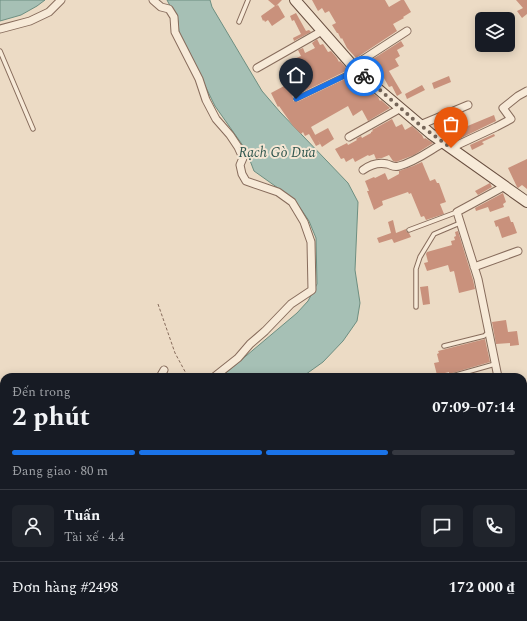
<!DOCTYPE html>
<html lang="vi">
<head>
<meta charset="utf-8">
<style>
	:root { --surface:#171b24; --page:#20242c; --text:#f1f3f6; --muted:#9ea1a6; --line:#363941; --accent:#1a73e8 }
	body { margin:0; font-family:Spectral,serif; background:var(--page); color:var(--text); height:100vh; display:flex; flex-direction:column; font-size:15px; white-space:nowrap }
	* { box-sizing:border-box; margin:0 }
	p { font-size:13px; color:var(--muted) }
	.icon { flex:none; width:22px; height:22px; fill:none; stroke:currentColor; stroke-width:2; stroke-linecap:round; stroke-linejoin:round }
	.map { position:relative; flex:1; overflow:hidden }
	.details { position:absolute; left:0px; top:373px; width:527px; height:248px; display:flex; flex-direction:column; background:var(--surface); border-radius:12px 12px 0 0; box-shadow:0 2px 10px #0003 }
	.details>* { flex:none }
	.tools { position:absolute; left:475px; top:12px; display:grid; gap:8px }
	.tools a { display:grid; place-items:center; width:40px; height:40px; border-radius:6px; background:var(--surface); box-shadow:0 2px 10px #0003; font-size:20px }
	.pin { position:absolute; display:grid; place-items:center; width:34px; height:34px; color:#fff; margin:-41px -17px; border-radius:50% 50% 50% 0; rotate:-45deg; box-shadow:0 0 4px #0007 }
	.pin .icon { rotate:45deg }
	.courier { position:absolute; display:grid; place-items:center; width:40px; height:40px; margin:-20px; border:3px solid #1a73e8; border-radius:50%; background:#fff; color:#222; box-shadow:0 1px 5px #0007 }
	.head em { font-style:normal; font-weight:700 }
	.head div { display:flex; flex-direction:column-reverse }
	.head { display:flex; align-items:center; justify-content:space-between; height:68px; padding:0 12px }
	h1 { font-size:26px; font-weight:700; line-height:30px }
	.bar { display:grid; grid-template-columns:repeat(4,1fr); gap:6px 4px; align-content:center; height:48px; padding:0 12px }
	.bar i { height:5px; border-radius:3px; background:var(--line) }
	.bar .active { background:var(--accent) }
	.bar p { grid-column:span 4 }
	.line { display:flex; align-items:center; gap:10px; padding:0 12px; border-top:1px solid var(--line) }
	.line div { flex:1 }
	.round { display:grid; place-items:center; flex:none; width:42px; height:42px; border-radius:6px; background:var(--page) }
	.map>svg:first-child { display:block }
	.water { fill:#a6c0b5; stroke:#6d8e81 }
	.building { fill:#c9917c }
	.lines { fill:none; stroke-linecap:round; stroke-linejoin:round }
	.lane-casing { stroke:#876c5c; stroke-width:5.5 }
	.street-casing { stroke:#876c5c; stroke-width:9 }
	.secondary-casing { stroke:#684e3f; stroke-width:12 }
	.path { stroke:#876c5c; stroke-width:1; stroke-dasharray:3 2; stroke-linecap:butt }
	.lane { stroke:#f7ead8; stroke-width:3.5 }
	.street { stroke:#f7ead8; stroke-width:7 }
	.secondary { stroke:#f7ead8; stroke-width:10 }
	.done { stroke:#766659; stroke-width:4; stroke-dasharray:0 7.2 }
	.route { stroke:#1a73e8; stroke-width:5 }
	.labels { text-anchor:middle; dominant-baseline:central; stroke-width:4; stroke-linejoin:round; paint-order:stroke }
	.water-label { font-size:14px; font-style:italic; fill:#2f564e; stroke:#f4e6d4 }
</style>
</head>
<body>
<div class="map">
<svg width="527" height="621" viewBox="0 0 527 621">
	<rect width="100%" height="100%" fill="#ecdbc5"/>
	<!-- water -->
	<path class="water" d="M0,0H45L37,6L21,15L0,21Z
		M167,0H210L212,7L262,91L280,112L348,183L358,202L355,270L360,303L357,321L343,341L323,362L302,377H221L297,313L308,301L317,284L316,238L309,221L301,209L292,198L254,171L246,150L215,106L179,33L178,21Z
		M55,617H113L108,621H50Z"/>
	<!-- building -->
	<path class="building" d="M268,0H282L276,6L278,5L285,17L272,26L268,20L265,22L264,20L263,21L261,16L275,6Z
		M312,0H385L389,7L401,0H404L411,12L403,17L404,18L393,24L397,31L356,58L347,48L342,38L341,39L338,33H337L332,25L336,23L329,11L325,13L322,8L318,11Z
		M516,0H527V14L522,18L517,11L523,8Z
		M296,13L306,31L309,30L311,32L294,41L293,38L301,34L294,20L292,21L290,16Z
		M317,39L320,45L323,44L328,52L331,51L337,58L339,62L340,61L348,70L303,92L298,83L302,81L300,78L302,77L294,59L301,56L298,50L303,48L305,53L315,48L312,43Z
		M401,41L404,46L397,50L400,56L395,59L399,66L389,71L402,93L397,96L392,86L389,87L381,73L375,76L368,64L364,67L362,66Z
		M351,76L355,85L360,81L371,92L378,97L380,101L381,100L390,108L368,121L362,110L353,116L348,106L311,127L320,144L316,146L309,134L305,136L303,132L301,134L293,126L279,106L278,107L271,93L286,85L293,97V101L297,102Z
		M449,76L451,82L434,89L432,83Z
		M422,85L425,90L407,99L405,94Z
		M494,115L496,121L459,139L457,133L459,132L458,130Z
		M392,119L396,127L402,124L405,130L412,126L422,135L424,139L425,138L433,143L414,155L396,162L393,161L389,155L382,158L376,159L374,154L369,156L368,155L355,162L353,158L346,162L344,158L341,159L335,149L347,143L348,145L357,140L356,139L361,136L362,138L371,133V132L373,131L372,130Z
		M328,128L334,139L322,147L315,135Z
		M494,134L495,136L482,142L484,144L472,150L470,145Z
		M527,159V189L522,185L518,188L517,187L508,168Z
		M422,162L430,181L435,179L437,183H439L446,202L440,204L444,214L426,220L424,216L421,217L411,193L409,194L408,192L382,201L383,205L374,210L367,191H369L365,181L374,177L375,178L385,173L388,180L399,174V171L413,166Z
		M490,183L492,187L478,195L475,191Z
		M503,193L506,202L503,204L504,207L490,212L488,207L476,211L475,208Z
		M509,216L511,222H513L517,233L502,238L498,226L496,227L494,221Z
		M393,220L396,233L406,229V231L409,233L411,237L394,243L392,239L379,243L377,238L391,233L388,222Z
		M458,231L473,280L475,289L459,293L454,271L450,272L448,265L427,271L424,263L428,262L426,254L427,252L452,245L451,241L455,240L454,237L456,236L455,232Z
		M428,286L430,304L423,305L420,287Z
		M506,320L508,332L517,331L519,345L510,346V343L496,344L492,322Z
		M485,339L490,362L449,374V372L437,375L434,363L439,362L437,354L439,353L438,351Z"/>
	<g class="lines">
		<!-- lane casing -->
		<g class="lane-casing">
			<path id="lane" d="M239,22L248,0
				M0,51L33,129
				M296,99L356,70
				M409,230L457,212
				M416,307V269L420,257L434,234L460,223
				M444,346L484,336L489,332
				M449,377L495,364
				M523,552L527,553"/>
		</g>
		<!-- street casing -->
		<g class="street-casing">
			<path id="street" d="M153,0L161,7L169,9L174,17L175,32L199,79L206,100L216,119L230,135L238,147L243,158L240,165L242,174L246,181L278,192L292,202L304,222L311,242L312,290L291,304L265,331L250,344L238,358L214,377
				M0,29L30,21L49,12L61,0
				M353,66L407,31
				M257,68L322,31
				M420,125L468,105
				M349,137L401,108
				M451,148L496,127L511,119L503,108L518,96L527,91
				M363,170C370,165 378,162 387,164C391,165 394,168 399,166C415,162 429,151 443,143
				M474,267L518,251
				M160,377L164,370
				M498,377L478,279L457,212L505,186
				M0,403L4,405
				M523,462H527
				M27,621L29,617"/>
		</g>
		<!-- secondary casing -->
		<g class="secondary-casing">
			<path id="secondary" d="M295,0L353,66L378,89L431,134L527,202"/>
		</g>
		<!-- path -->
		<path class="path" d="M158,304L175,353L188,377"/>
		<!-- lane -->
		<use href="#lane" class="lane"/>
		<!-- street -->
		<use href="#street" class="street"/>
		<!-- secondary -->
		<use href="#secondary" class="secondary"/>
	</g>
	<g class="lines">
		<!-- done -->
		<path class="done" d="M364,76L420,125L451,148"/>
		<!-- route -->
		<path class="route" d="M296,99L357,70L364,76"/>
	</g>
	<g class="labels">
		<!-- water labels -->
		<g class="water-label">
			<text x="277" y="152">Rạch Gò Dưa</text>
		</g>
	</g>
</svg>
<div class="tools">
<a><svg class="icon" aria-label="layers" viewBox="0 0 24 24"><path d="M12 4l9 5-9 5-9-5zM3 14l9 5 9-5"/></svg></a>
</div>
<div class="pin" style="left:451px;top:148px;background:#ea580c"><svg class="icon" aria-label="bag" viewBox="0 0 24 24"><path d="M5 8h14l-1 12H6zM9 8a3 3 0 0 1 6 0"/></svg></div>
<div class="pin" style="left:296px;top:99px;background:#1f2937"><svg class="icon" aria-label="home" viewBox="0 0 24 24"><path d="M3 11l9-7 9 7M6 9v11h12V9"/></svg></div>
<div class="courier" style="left:364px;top:76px"><svg class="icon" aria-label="bike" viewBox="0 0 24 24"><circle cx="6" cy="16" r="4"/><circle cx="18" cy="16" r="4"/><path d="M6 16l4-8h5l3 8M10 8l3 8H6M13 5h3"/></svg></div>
<section class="details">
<div class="head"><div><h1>2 phút</h1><p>Đến trong</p></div><em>07:09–07:14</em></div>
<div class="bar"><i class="active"></i><i class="active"></i><i class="active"></i><i></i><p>Đang giao · 80 m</p></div>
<div class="line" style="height:72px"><a class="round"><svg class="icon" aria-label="person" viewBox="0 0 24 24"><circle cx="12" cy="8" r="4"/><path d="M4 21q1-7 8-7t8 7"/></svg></a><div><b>Tuấn</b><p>Tài xế · 4.4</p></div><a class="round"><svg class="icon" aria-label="chat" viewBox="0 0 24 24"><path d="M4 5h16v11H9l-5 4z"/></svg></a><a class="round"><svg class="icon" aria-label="phone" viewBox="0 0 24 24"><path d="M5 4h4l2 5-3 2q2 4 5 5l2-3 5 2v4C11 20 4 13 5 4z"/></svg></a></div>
<div class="line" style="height:52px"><div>Đơn hàng #2498</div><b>172 000 ₫</b></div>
</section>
</div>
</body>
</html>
